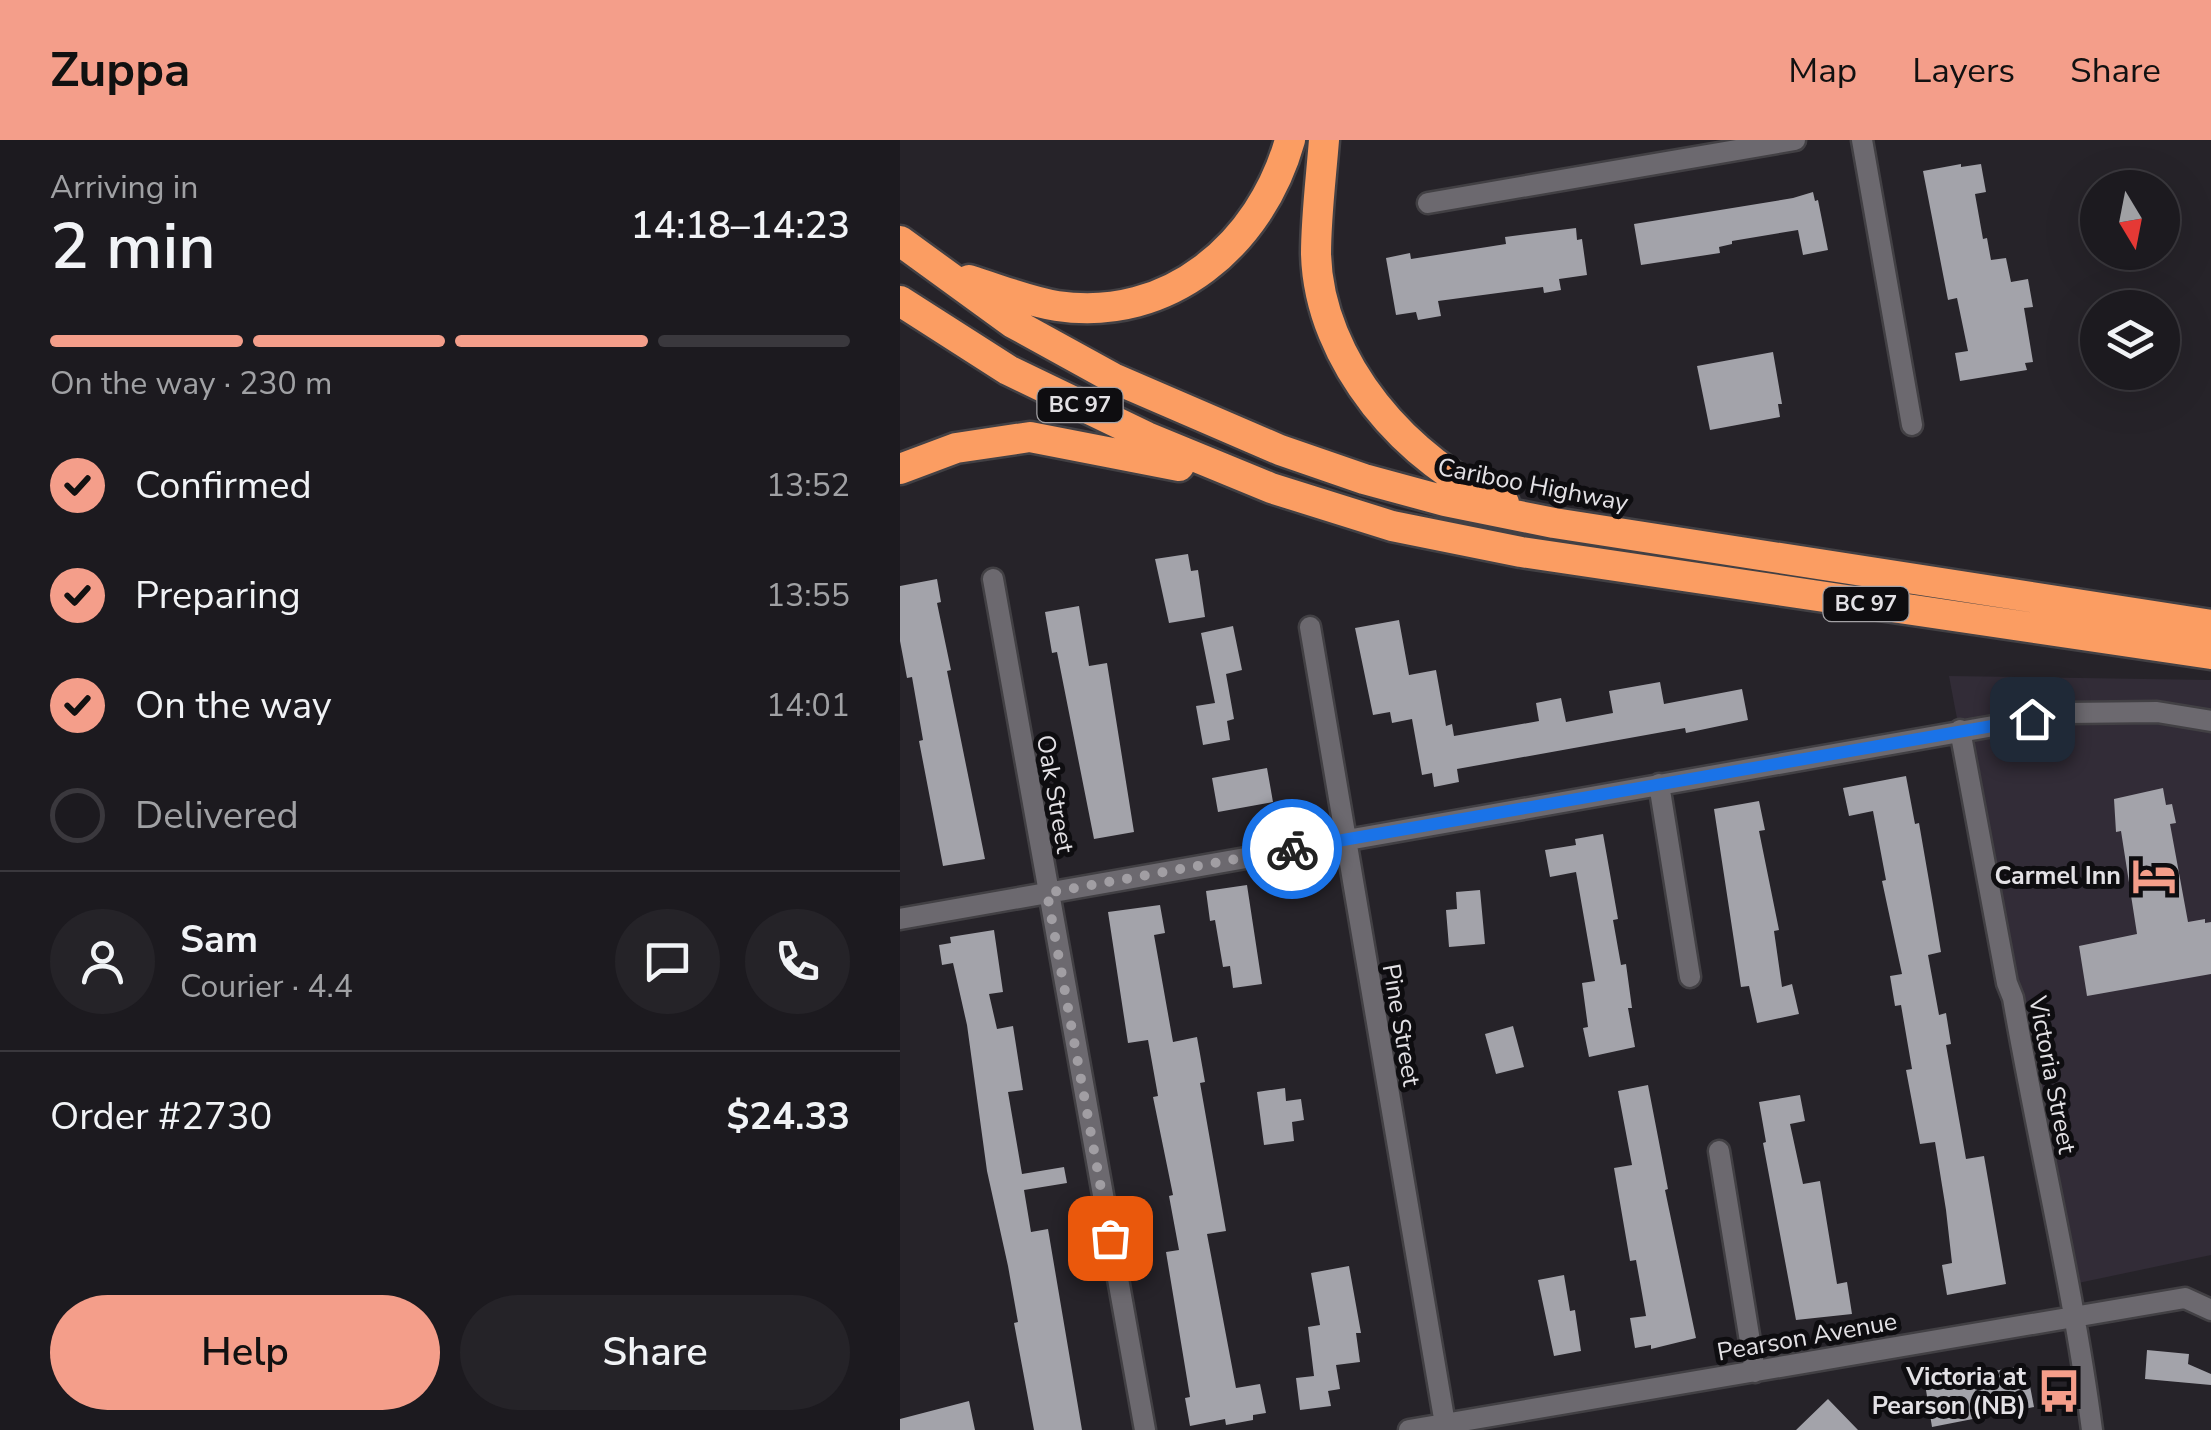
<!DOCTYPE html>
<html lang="en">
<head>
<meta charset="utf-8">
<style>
	:root { --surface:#1c1a1f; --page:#252328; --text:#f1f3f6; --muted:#a0a1a4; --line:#3a383d; --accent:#f49e8a }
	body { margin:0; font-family:"Nunito Sans",sans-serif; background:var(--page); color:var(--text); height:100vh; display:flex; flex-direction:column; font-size:38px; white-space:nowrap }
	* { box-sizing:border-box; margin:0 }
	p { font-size:32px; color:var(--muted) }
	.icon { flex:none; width:55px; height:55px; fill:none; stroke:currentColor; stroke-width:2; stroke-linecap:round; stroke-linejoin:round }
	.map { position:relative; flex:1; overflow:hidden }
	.details { display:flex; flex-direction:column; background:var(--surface); width:900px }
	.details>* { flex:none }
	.needle { width:65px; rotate:170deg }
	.controls { position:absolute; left:1180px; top:30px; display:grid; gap:20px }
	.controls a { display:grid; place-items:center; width:100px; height:100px; border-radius:50%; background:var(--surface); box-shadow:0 10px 40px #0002,0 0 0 2px var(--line); font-size:50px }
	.pin { position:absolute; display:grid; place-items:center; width:85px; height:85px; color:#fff; margin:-42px; border-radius:20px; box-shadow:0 5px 15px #0006 }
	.courier { position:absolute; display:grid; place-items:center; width:100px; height:100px; margin:-50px; border:8px solid #1a73e8; border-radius:50%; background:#fff; color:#222; box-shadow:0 2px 12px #0007 }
	.summary em { font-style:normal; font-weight:600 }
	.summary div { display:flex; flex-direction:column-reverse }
	.summary { display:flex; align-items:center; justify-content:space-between; height:170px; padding:0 50px }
	h1 { font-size:65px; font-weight:600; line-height:75px }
	.bar { display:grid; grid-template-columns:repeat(4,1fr); gap:15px 10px; align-content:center; height:120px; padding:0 50px }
	.bar i { height:12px; border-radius:8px; background:var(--line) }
	.bar .on { background:var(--accent) }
	.bar p { grid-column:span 4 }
	.line { display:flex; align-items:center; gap:25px; padding:0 50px; border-top:2px solid var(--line) }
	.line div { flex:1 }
	.round { display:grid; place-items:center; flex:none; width:105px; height:105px; border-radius:52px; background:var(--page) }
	ol { padding:0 50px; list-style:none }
	li { display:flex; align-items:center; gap:30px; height:110px }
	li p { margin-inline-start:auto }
	li .icon { padding:10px; border-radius:50%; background:var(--accent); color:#111; stroke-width:4 }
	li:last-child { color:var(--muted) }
	li i { width:55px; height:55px; border:5px solid var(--line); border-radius:50% }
	.action { display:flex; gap:20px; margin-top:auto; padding:20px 50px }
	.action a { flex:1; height:115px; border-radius:60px; background:var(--accent); color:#111; font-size:40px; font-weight:600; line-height:115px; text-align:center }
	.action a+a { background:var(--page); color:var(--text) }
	header { display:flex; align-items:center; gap:60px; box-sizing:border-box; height:140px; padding:0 50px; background:var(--accent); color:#111 }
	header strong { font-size:48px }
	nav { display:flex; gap:55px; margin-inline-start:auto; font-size:35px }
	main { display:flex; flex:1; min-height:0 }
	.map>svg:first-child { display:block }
	.built { fill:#322c37 }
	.building { fill:#a3a3aa }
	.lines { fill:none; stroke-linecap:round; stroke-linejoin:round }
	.minor-casing { stroke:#424044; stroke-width:25 }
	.highway-casing { stroke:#424044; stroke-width:35 }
	.minor { stroke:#6c696f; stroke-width:20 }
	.highway { stroke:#fb9d62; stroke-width:30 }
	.done { stroke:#a19ea3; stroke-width:10; stroke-dasharray:0 18 }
	.route { stroke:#1a73e8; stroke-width:12 }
	.labels { text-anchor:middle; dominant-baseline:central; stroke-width:10; stroke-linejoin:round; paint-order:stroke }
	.shield { fill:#0e0d10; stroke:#a3a1a5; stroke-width:2.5 }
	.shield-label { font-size:22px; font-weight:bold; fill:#e3e1e5 }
	.street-label { font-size:25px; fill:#e3e1e5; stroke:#0e0d10 }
	.poi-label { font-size:25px; font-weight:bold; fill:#e3e1e5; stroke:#0e0d10; text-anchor:end }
</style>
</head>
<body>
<header>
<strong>Zuppa</strong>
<nav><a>Map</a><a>Layers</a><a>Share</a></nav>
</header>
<main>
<section class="details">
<div class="summary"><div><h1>2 min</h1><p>Arriving in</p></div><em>14:18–14:23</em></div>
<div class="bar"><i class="on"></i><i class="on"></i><i class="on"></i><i></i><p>On the way · 230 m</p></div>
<ol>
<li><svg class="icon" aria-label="check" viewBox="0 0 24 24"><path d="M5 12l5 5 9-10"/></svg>Confirmed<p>13:52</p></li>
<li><svg class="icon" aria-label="check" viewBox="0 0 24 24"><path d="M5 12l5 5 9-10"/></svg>Preparing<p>13:55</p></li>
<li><svg class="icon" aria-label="check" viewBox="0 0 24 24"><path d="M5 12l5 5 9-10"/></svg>On the way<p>14:01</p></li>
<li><i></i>Delivered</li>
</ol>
<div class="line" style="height:180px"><a class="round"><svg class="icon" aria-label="person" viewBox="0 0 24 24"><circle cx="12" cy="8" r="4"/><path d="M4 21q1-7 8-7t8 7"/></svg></a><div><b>Sam</b><p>Courier · 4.4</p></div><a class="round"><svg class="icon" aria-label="chat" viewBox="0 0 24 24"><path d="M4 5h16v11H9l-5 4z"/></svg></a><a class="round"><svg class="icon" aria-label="phone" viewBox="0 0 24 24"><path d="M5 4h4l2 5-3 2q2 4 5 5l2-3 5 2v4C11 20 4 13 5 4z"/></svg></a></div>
<div class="line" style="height:130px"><div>Order #2730</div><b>$24.33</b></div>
<div class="action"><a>Help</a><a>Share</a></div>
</section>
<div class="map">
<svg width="1311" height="1290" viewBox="0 0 1311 1290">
	<rect width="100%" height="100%" fill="#262329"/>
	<!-- built -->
	<path class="built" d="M1049,536L1311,540V1115L1164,1146Z"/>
	<!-- building -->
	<path class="building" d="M1061,24V27L1081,24L1086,52L1075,54L1083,99L1087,98L1091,120L1106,118L1111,142L1128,139L1133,167L1124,168L1133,222L1125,223L1127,230L1060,241L1055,213L1068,211L1057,158L1048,160L1023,31Z
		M913,52L915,61L918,60L928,110L903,115L898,90L832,101V104L819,107L820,113L741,125L734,84L893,58Z
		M676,88L677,100L682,99L687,135L659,139L661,150L644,153L643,147L538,161L541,176L518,180L516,172L496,175L486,118L510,113L511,119L606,104L605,97Z
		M873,212L882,264H878L880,277L810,290L797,226Z
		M288,414L291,431L298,430L305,477L269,483L255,419Z
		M37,439L41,462L37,463L51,530L47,531L85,719L43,726L19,601L23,600L12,537L7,538L0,501V446Z
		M179,466L189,526L207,523L234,692L194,699L157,512L152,513L145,472Z
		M499,480L509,535L536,530L546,586L552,584L554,596L639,581L636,563L661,558L666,582L713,573L709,551L760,542L764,564L842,549L848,580L786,593L785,588L557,629L559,642L534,647L532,633L522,635L512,579L492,583L490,572L473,575L455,488Z
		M333,486L342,530L326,534L334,579L327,581L330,600L303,605L296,566L315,563L301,493Z
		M367,628L373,662L318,672L312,638Z
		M1006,636L1015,684L1019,683L1033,764L1041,812L1028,815L1039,875L1046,873L1051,904L1046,905L1066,1019L1084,1016L1106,1144L1047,1155L1042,1125L1052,1123L1046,1070L1035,1002L1020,1004L1006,930L1012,929L1001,865L995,866L990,836L1002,834L982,741L986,740L973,671L949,676L943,648Z
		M1263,648L1266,665L1272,664L1276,683L1270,684L1288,782L1305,779V783L1311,782V834L1187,856L1179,806L1237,794L1221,691L1216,692L1214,659Z
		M859,661L865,690L859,691L879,790L874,791L882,847L892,844L899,874L857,883L849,846L841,847L814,669Z
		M703,694L718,779L713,780L721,825L726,824L732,868H728L735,907L689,917L683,888L688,887L682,843L695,841L676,732L650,737L645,710L676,705L675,699Z
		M347,745L362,844L333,848L330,826L323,827L315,780L310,781L306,751Z
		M580,750L585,804L549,807L546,770L557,769L556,752Z
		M260,765L265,793L254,795L273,902L297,897L305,942L300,943L326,1091L307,1094L336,1248L360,1244L366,1273L353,1275V1280L326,1285L325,1279L290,1286L285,1258L290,1257L266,1112L279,1110L269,1056L273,1055L253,957L258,956L248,900L228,903L208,772Z
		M94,790L103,852L89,854L97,889L113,886L123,950L108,952L122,1034L164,1027L167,1043L124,1050L131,1092L148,1089L182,1290H134L114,1183L118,1182L108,1126L87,1031L67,885L53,823L42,825L39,805L51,803L50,797Z
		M613,886L624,927L596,934L585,894Z
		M748,945L768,1049L765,1050L796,1198L751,1209V1205L735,1208L730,1178L746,1176L736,1120L730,1121L714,1028L732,1025L718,951Z
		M385,948L386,961L401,959L404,980L392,982L394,1001L364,1005L357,952Z
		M900,955L905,981L890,984L903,1044L920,1041L937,1144L947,1142L952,1174L896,1180L863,1003L866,1002L859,962Z
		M449,1126L461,1193H456L460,1222L436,1225L440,1249L428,1251L431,1266L400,1270L396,1238L414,1236L408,1187L420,1185L411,1133Z
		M664,1135L670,1171L675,1170L681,1211L654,1216L638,1140Z
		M1247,1210L1289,1214L1288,1224L1311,1234V1245L1245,1239Z
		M1126,1225L1134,1267L1032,1287L1025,1244Z
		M928,1259L958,1290H896Z
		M69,1261L75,1290H0V1279Z"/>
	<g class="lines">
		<!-- minor casing -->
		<g class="minor-casing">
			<path id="minor" d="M962,0L1012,285
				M528,63L895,0
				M93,439L245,1290
				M410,487L546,1290
				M1060,590L1107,843L1113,858C1138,1003 1173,1145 1192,1290
				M759,644L790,837
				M0,779L1167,573L1257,572L1311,581
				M819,1011L855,1232
				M509,1290L1285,1158L1311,1170"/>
		</g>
		<!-- highway casing -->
		<g class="highway-casing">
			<path id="highway" d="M424,0C421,38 416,77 416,114C419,222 508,324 604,363
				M0,101L113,183L213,238L380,310L464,339L545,361L654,383L1311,485
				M69,140C98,149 127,161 157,166C269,183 361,104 390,0
				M0,161L108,230L247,297L371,348L492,386L621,412L1311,514
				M0,329L56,308L130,297L279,326"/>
		</g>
		<!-- minor -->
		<use href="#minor" class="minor"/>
		<!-- highway -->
		<use href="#highway" class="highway"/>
	</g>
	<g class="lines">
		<!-- done -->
		<path class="done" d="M210,1098L147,753L392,709"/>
		<!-- route -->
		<path class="route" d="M392,709L1132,579"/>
	</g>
	<!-- icons -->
	<defs>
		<g id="hotel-bare" transform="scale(3.45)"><path d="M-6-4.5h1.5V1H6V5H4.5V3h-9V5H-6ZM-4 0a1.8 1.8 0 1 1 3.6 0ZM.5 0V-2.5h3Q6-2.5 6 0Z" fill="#f49e8a" stroke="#0e0d10" stroke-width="2.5" paint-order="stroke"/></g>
		<g id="bus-bare" transform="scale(3.45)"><path d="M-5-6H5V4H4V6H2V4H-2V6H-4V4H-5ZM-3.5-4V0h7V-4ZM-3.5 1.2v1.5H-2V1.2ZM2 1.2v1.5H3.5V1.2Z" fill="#f49e8a" stroke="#0e0d10" stroke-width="2.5" paint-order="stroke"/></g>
	</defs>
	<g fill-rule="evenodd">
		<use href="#hotel-bare" x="1254" y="736"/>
		<use href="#bus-bare" x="1159" y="1251"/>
	</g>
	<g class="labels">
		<!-- shield labels -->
		<g class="shield">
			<rect x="137.5" y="248" width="85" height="34" rx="8"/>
			<rect x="923.5" y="447" width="85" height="34" rx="8"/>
		</g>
		<g class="shield-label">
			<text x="180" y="265">BC 97</text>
			<text x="966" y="464">BC 97</text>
		</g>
		<!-- street labels -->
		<g class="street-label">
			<text transform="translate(633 345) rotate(11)">Cariboo Highway</text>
			<text transform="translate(155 654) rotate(80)">Oak Street</text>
			<text transform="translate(501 885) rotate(80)">Pine Street</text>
			<text transform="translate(1152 935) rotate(79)">Victoria Street</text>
			<text transform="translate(907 1197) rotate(-10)">Pearson Avenue</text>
		</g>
		<!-- poi labels -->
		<g class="poi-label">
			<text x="1221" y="736">Carmel Inn</text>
			<text x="1126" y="1237">Victoria at<tspan x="1126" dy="29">Pearson (NB)</tspan></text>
		</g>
	</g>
</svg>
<div class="controls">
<a><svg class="needle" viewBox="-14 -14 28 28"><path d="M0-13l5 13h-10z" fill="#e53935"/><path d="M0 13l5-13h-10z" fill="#a0a1a4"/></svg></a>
<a><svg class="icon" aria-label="layers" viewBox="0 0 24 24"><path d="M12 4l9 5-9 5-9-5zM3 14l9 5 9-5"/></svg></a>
</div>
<div class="pin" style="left:210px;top:1098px;background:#ea580c"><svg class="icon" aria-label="bag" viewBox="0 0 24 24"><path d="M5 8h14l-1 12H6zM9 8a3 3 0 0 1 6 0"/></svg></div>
<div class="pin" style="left:1132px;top:579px;background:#1f2937"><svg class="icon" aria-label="home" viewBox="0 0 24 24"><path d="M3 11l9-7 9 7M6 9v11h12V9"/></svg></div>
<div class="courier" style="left:392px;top:709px"><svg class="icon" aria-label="bike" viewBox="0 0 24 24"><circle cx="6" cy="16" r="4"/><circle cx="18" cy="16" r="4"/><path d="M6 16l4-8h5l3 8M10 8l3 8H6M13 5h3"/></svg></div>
</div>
</main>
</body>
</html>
